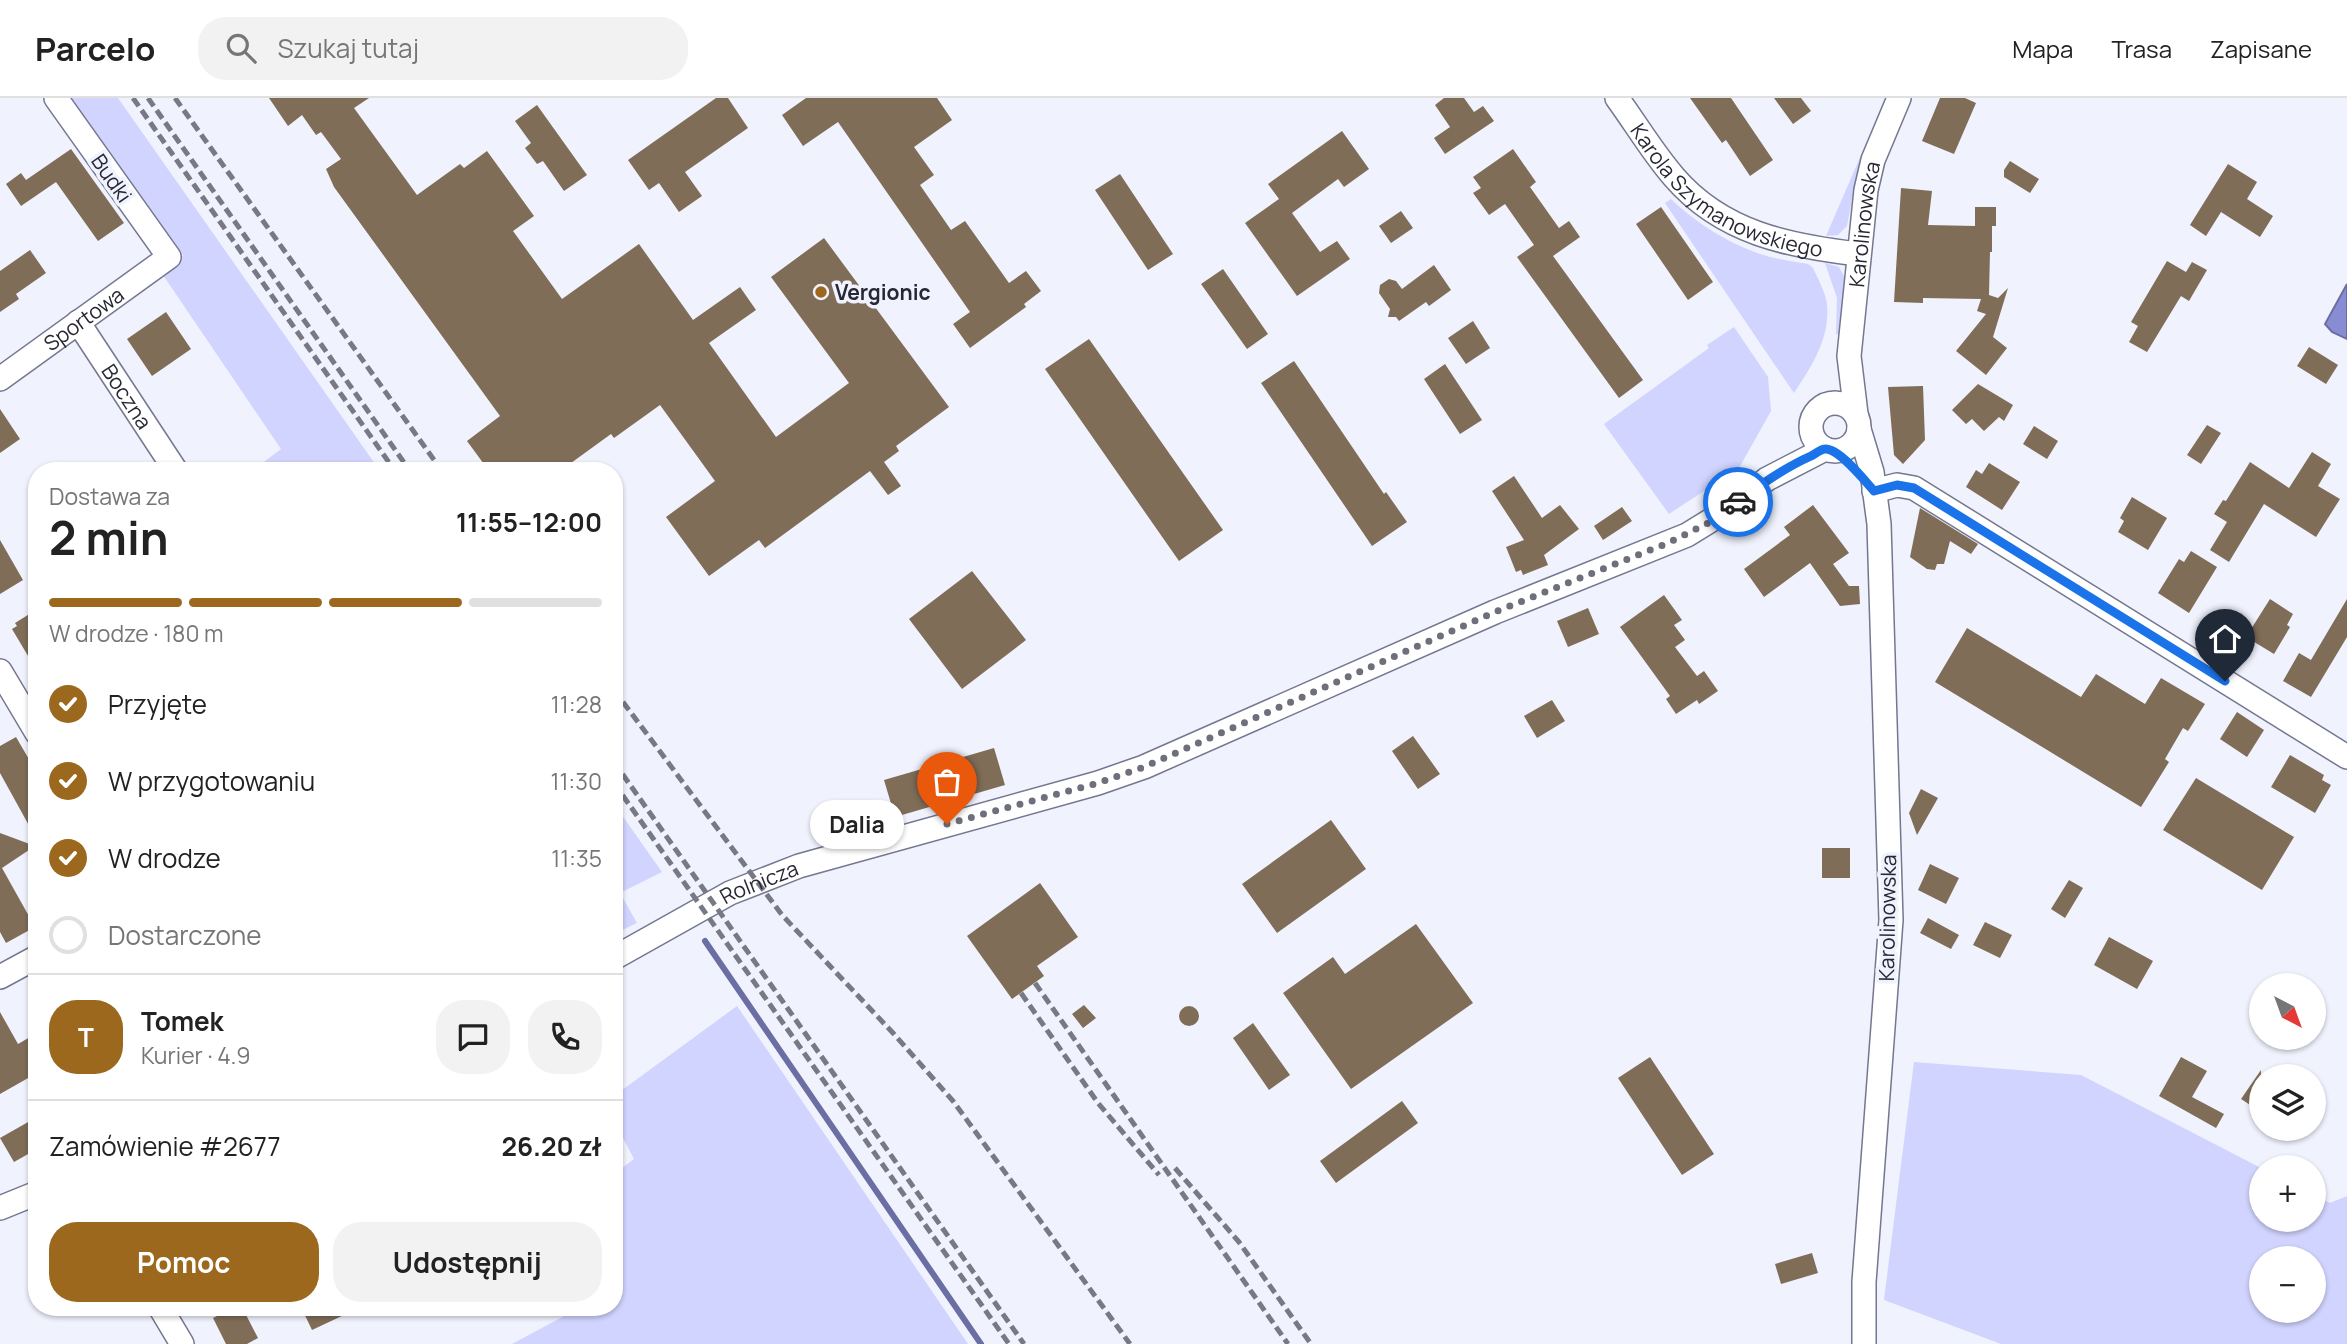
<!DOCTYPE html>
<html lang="pl">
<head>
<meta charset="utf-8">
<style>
	:root { --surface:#fff; --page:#f2f2f2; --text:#222; --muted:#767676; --line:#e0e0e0; --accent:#9b681d }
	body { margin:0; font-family:Manrope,sans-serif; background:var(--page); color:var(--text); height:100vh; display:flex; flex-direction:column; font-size:26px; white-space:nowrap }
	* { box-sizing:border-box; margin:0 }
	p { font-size:23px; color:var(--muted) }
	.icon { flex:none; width:38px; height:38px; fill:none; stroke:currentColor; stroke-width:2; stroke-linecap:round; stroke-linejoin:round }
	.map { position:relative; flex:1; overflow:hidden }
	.details { position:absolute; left:28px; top:364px; width:595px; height:854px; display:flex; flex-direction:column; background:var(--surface); border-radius:28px; box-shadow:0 2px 5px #0004 }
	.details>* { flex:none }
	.needle { width:46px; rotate:139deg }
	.buttons { position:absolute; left:2249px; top:875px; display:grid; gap:14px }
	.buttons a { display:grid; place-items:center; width:77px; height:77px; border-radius:50%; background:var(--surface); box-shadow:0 2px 5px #0004; font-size:35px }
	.pin { position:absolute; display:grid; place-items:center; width:60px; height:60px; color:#fff; margin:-72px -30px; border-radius:50% 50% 50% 0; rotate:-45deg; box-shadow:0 0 7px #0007 }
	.pin .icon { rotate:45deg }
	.courier { position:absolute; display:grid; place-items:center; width:70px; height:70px; margin:-35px; border:5px solid #1a73e8; border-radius:50%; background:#fff; color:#222; box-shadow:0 2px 9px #0007 }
	.bubble { position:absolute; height:49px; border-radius:24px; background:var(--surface); box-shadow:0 2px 5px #0004; font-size:23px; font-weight:700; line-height:49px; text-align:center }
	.headline em { font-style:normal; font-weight:700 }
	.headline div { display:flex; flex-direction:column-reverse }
	.headline { display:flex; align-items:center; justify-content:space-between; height:119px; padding:0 21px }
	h1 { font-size:46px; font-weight:700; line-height:52px }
	.bar { display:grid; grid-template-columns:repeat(4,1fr); gap:10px 7px; align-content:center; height:84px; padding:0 21px }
	.bar i { height:9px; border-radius:5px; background:var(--line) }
	.bar .on { background:var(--accent) }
	.bar p { grid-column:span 4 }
	.line { display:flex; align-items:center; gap:18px; padding:0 21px; border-top:2px solid var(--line) }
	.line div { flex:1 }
	.round { display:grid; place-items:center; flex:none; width:74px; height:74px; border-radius:28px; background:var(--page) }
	ol { padding:0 21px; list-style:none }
	li { display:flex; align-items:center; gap:21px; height:77px }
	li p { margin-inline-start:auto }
	li .icon { padding:7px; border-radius:50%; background:var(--accent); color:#fff; stroke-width:4 }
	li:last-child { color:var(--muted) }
	li i { width:38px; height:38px; border:4px solid var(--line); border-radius:50% }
	.action { display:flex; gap:14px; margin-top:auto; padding:14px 21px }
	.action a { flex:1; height:80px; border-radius:28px; background:var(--accent); color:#fff; font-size:28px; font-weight:700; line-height:80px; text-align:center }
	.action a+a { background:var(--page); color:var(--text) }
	header { display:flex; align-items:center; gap:42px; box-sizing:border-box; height:98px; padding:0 35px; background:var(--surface); border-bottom:2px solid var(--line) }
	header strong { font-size:33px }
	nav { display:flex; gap:38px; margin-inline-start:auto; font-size:24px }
	.search { width:490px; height:63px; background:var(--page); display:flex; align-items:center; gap:18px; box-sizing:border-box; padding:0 24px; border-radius:28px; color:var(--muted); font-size:26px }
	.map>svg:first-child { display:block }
	.green { fill:#d0d4fe; fill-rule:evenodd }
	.water { fill:#888cd2; stroke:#6b6ea2; stroke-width:2 }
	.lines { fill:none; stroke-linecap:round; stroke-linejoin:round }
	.stream { stroke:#6b6ea2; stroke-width:6 }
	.building { fill:#7f6d58 }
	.minor-casing { stroke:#747790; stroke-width:26 }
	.minor { stroke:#fff; stroke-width:23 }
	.rail { stroke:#777984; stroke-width:5; stroke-dasharray:10 5; stroke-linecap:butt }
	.done { stroke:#6d6f7a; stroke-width:7; stroke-dasharray:0 12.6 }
	.route { stroke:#1a73e8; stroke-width:9 }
	.poi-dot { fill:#9b681d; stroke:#f0f2fd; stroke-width:2.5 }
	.labels { text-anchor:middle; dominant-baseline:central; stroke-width:7; stroke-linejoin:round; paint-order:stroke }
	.street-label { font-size:21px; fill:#272833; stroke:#f0f2fd }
	.poi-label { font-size:21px; font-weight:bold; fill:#272833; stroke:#f0f2fd; text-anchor:start }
</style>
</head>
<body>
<header>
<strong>Parcelo</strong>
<div class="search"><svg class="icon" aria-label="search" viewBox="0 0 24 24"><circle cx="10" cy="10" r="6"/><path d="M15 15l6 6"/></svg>Szukaj tutaj</div>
<nav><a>Mapa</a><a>Trasa</a><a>Zapisane</a></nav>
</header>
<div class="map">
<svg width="2347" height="1246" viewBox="0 0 2347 1246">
	<rect width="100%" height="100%" fill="#f0f2fd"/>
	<!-- green -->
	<path class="green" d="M72,0H118L380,373H252L281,351L163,177L183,157Z
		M1868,41L1856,80L1847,128L1838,137L1826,138Z
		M1671,101C1698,127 1734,149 1770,159C1783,162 1796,164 1808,166L1813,170C1818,181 1826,195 1827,207C1830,240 1812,268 1794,295L1665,105Z
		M1825,165L1839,169L1845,180L1841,237L1836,236L1837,200Z
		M1734,229L1768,279L1771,313L1739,370L1669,416L1604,326L1709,250L1707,247Z
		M614,706L662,774L620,795L637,825L614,836Z
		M737,908L968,1246H512L581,1209H614V1192L620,1189L614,1174V1076L634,1061L614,1023V998Z
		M1914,964L2081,977L2261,1070V1122H2314V1097L2330,1105L2347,1098V1246H2001L1884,1202ZM2314,1160V1213H2261V1160Z"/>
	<!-- water -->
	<path class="water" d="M2347,186V241L2332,234L2325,226Z"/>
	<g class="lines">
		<!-- stream -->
		<path class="stream" d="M705,843L981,1246"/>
	</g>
	<!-- building -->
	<path class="building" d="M269,0H369L354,10L417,97L460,66L464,70L487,53L534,118L513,133L562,201L639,146L693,222L740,189L756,212L709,245L776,339L849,285L771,179L824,140L949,309L896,348L899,353L884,364L901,388L888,397L870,373L765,450L759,442L709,478L666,419L715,383L660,307L614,340L611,336L560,373H489L467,343L500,318L334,89L326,71L341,61L321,34L316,37L302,17L288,28Z
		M716,0H728L748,30L685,74L702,98L679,114L659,85L649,92L628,62Z
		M806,0H937L952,22L914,49L934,77L920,87L951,132L965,123L1009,185L1026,173L1041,193L1024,206L1026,209L970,250L953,226L970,214L838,24L803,48L782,17Z
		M1444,0H1464L1474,14L1483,8L1494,23L1445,56L1434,40L1450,29L1435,7Z
		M1690,0H1731L1773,62L1750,78L1726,42L1722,45Z
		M1774,0H1801L1811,13L1793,26Z
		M1940,0H1965L1976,5L1954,56L1922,43Z
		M537,7L587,77L564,93L543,63L537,66L525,50L531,45L515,23Z
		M1342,33L1369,71L1344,89L1338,81L1292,115L1320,154L1337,143L1350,161L1297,198L1245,125L1279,101L1268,86Z
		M71,51L124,125L98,143L56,84L21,108L6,86L21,75L26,82Z
		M1513,51L1536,84L1530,89L1559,130L1569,123L1580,139L1553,158L1643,282L1619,300L1517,159L1534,147L1505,106L1489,117L1473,95L1481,90L1473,79Z
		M2010,63L2039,81L2030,95L2004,79V72Z
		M2228,66L2257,84L2247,101L2273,118L2260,139L2221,114L2206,138L2190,127Z
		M1120,76L1173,156L1148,172L1095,92Z
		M1901,90L1932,93L1928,127L1975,128V109H1996V128H1992V154H1990L1989,197L1998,200L2008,190L1993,239L2007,250L1986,277L1956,253L1986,216L1977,213L1981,201L1923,200V205L1894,204Z
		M1661,109L1713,184L1688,202L1636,126Z
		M1401,113L1413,130L1391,145L1379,128Z
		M30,152L46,175L16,196L19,201L0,214V173Z
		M2167,163L2186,174L2192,164L2207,172L2189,203L2181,198L2147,254L2129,244L2138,228L2131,224Z
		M1434,167L1451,192L1429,208L1426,204L1399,223L1396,219H1388L1390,211L1379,195L1380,187L1389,181L1396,183L1402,191Z
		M1223,171L1268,236L1247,251L1201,186Z
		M166,214L191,251L152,278L127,241Z
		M1473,223L1490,250L1466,266L1448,240Z
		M1089,241L1223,432L1179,463L1045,271Z
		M2309,249L2338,267L2326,286L2297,268Z
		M1294,263L1384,396L1386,394L1407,424L1372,448L1261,285Z
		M1445,266L1482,322L1460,336L1424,281Z
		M1978,286L2013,307L2004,323L1999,319L1984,333L1972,321L1966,326L1952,312Z
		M1923,288L1925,342L1903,366L1894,357L1888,289Z
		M0,311L20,341L0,355Z
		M2207,327L2221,335L2201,366L2187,357Z
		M2034,328L2058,343L2047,361L2023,346Z
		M2312,354L2331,366L2318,388L2340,401L2316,439L2264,406L2229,464L2210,452L2227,424L2214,416L2223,402L2226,403L2250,364L2289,390Z
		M1989,365L2020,384L2002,412L1966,389L1976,372L1982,376Z
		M1514,378L1542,420L1560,407L1579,431L1544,457L1548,467L1523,477L1521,472L1516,474L1506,449L1524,442L1492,393Z
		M2132,399L2167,420L2148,452L2118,434L2124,423L2120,420Z
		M1813,407L1849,455L1833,466L1849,488H1859L1860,506L1840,508L1810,465L1764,499L1744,471L1790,437L1784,429Z
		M1622,409L1632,423L1603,442L1594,428Z
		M1920,410L1978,446L1971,456L1950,443L1944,466H1937L1935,472L1927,471L1910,459Z
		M0,442L23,482L0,496Z
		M2191,453L2217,469L2189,515L2158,495L2179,461L2184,464Z
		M972,473L1026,542L962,591L909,521Z
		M1664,497L1682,522L1674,527L1685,542L1675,549L1697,578L1704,573L1718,593L1699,606L1697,602L1676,616L1666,601L1670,598L1620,529Z
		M2270,501L2293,516L2287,527L2290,529L2274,556L2246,539Z
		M2347,501V539L2311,599L2283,583L2299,555L2311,562Z
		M1588,510L1599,536L1568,549L1557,523Z
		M31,515L37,525V573L12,531L17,528L15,525Z
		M1967,530L2081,599L2096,576L2145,606L2161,580L2205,606L2188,633L2183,630L2165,661L2169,664L2141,709L1935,584Z
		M1552,602L1565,623L1537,640L1524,618Z
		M2237,614L2264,632L2247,659L2220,641Z
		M1413,638L1440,676L1418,691L1392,653Z
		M16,639L37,675V742L0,675V648Z
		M994,650L1005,687L895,719L884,682Z
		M2290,657L2324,677L2322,682L2331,687L2315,715L2271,689Z
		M2196,680L2294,739L2262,792L2163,732Z
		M1921,691L1938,700L1917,737L1909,715Z
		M1331,722L1366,771L1277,835L1242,786Z
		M0,735L35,748L2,770L35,829L6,845L0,834Z
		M1822,750H1850V780H1822Z
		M1930,766L1959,780L1946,806L1918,792Z
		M2069,782L2083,790L2065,820L2051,811Z
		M1040,785L1078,839L1037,868L1044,878L1012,901L967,838Z
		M1928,820L1959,837L1951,851L1920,835Z
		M1985,824L2012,837L2000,860L1973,847Z
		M1416,826L1473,905L1351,991L1283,895L1333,859L1345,876Z
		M2109,839L2153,863L2137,891L2094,867Z
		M1084,907L1096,920L1083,930L1072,916Z
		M1179 918a10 10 0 1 1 20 0a10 10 0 1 1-20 0Z
		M0,914L18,946L37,935V975L0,996Z
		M1253,925L1290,977L1269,992L1233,940Z
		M1650,959L1714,1056L1682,1077L1618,980Z
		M2181,959L2207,973L2192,999L2224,1016L2216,1030L2159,998Z
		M2261,972V1014L2241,1001Z
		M1402,1003L1418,1025L1336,1085L1320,1063Z
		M37,1019V1051L14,1064L0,1040Z
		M1812,1155L1818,1175L1781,1186L1775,1166Z
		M235,1209H242L258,1240L247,1246H226L213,1220Z
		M301,1209H361L312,1232Z"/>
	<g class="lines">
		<!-- minor casing -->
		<g class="minor-casing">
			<g id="minor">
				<path id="s1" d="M1617,0C1636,26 1653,55 1674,79C1722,135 1789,148 1858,156"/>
				<path id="s2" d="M78,224L176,373"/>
				<path id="s3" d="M0,281L169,159L56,0"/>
				<circle cx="1835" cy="329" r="24"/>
				<path id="s4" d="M1856,316L1849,258L1866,92L1873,62L1899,0"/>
				<path d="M1859,331L1872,374L1879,426L1891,822L1864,1184V1246"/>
				<path d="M1874,393L1897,387L1914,390L2347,659"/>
				<path d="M0,573L37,635"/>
				<path id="s5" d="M614,860L730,795L799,768L1098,685L1144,669L1495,514L1687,437L1726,413L1767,381L1825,351"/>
				<path d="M0,879L37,859"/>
				<path d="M0,1110L37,1095"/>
				<path d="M160,1209L182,1246"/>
			</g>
		</g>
		<!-- minor -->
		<use href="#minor" class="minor"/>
		<!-- rail -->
		<path class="rail" d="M133,0L395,373
			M148,0L410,373
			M175,0L442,373
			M614,592L782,817L893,935L953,1003L1130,1246
			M614,664L1024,1246
			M614,685L1009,1246
			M1035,885L1288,1246
			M1021,895L1098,1005L1159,1077
			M1175,1070L1239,1144L1311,1246"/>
	</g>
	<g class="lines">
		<!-- done -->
		<path class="done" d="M947,726L1098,685L1144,669L1495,514L1668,445L1712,423L1738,404"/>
		<!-- route -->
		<path class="route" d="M1738,404C1761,386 1784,370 1811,358C1815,356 1821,351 1825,351C1839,350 1865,383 1874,393L1897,387L1914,390L2225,583"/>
	</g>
	<!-- markers -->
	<circle class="poi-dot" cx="821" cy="194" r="7"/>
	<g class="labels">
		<!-- street labels -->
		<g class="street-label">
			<text transform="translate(112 80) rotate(55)">Budki</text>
			<text stroke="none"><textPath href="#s1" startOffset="150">Karola Szymanowskiego</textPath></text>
			<text stroke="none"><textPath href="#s4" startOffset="191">Karolinowska</textPath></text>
			<text stroke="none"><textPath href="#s3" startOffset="103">Sportowa</textPath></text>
			<text stroke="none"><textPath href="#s2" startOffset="89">Boczna</textPath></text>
			<text stroke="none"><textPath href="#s5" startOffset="164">Rolnicza</textPath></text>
			<text transform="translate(1887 820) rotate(-89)">Karolinowska</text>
		</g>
		<!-- poi labels -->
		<g class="poi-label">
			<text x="835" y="194">Vergionic</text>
		</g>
	</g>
</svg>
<div class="buttons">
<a><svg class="needle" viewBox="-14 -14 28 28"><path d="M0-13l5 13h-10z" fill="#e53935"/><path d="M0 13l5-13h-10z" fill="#767676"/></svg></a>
<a><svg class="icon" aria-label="layers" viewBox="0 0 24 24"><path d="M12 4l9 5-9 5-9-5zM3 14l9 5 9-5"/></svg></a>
<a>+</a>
<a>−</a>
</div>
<div class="pin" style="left:947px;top:726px;background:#ea580c"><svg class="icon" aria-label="bag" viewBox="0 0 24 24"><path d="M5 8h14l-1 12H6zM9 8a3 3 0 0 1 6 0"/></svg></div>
<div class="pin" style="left:2225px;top:583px;background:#1f2937"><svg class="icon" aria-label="home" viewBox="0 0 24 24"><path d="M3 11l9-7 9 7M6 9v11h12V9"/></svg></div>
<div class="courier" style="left:1738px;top:404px"><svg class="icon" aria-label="car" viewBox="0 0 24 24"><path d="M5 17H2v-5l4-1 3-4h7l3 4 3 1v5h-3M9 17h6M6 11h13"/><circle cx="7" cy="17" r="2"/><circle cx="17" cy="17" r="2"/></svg></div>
<div class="bubble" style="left:810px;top:702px;width:94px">Dalia</div>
<section class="details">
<div class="headline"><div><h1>2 min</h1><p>Dostawa za</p></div><em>11:55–12:00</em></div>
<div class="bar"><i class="on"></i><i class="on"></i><i class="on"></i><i></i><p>W drodze · 180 m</p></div>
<ol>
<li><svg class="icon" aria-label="check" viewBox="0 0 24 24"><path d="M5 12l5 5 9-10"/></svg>Przyjęte<p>11:28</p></li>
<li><svg class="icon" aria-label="check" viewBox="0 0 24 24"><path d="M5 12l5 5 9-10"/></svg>W przygotowaniu<p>11:30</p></li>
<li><svg class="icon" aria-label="check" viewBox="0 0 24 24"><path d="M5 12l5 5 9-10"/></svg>W drodze<p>11:35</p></li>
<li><i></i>Dostarczone</li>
</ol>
<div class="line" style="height:126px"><b class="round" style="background:var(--accent);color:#fff">T</b><div><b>Tomek</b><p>Kurier · 4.9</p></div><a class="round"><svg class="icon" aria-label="chat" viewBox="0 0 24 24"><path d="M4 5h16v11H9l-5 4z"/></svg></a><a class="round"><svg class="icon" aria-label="phone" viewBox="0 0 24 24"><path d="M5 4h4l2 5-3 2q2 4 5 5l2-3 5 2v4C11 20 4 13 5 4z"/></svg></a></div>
<div class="line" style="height:91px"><div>Zamówienie #2677</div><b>26.20 zł</b></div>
<div class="action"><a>Pomoc</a><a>Udostępnij</a></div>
</section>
</div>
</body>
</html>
